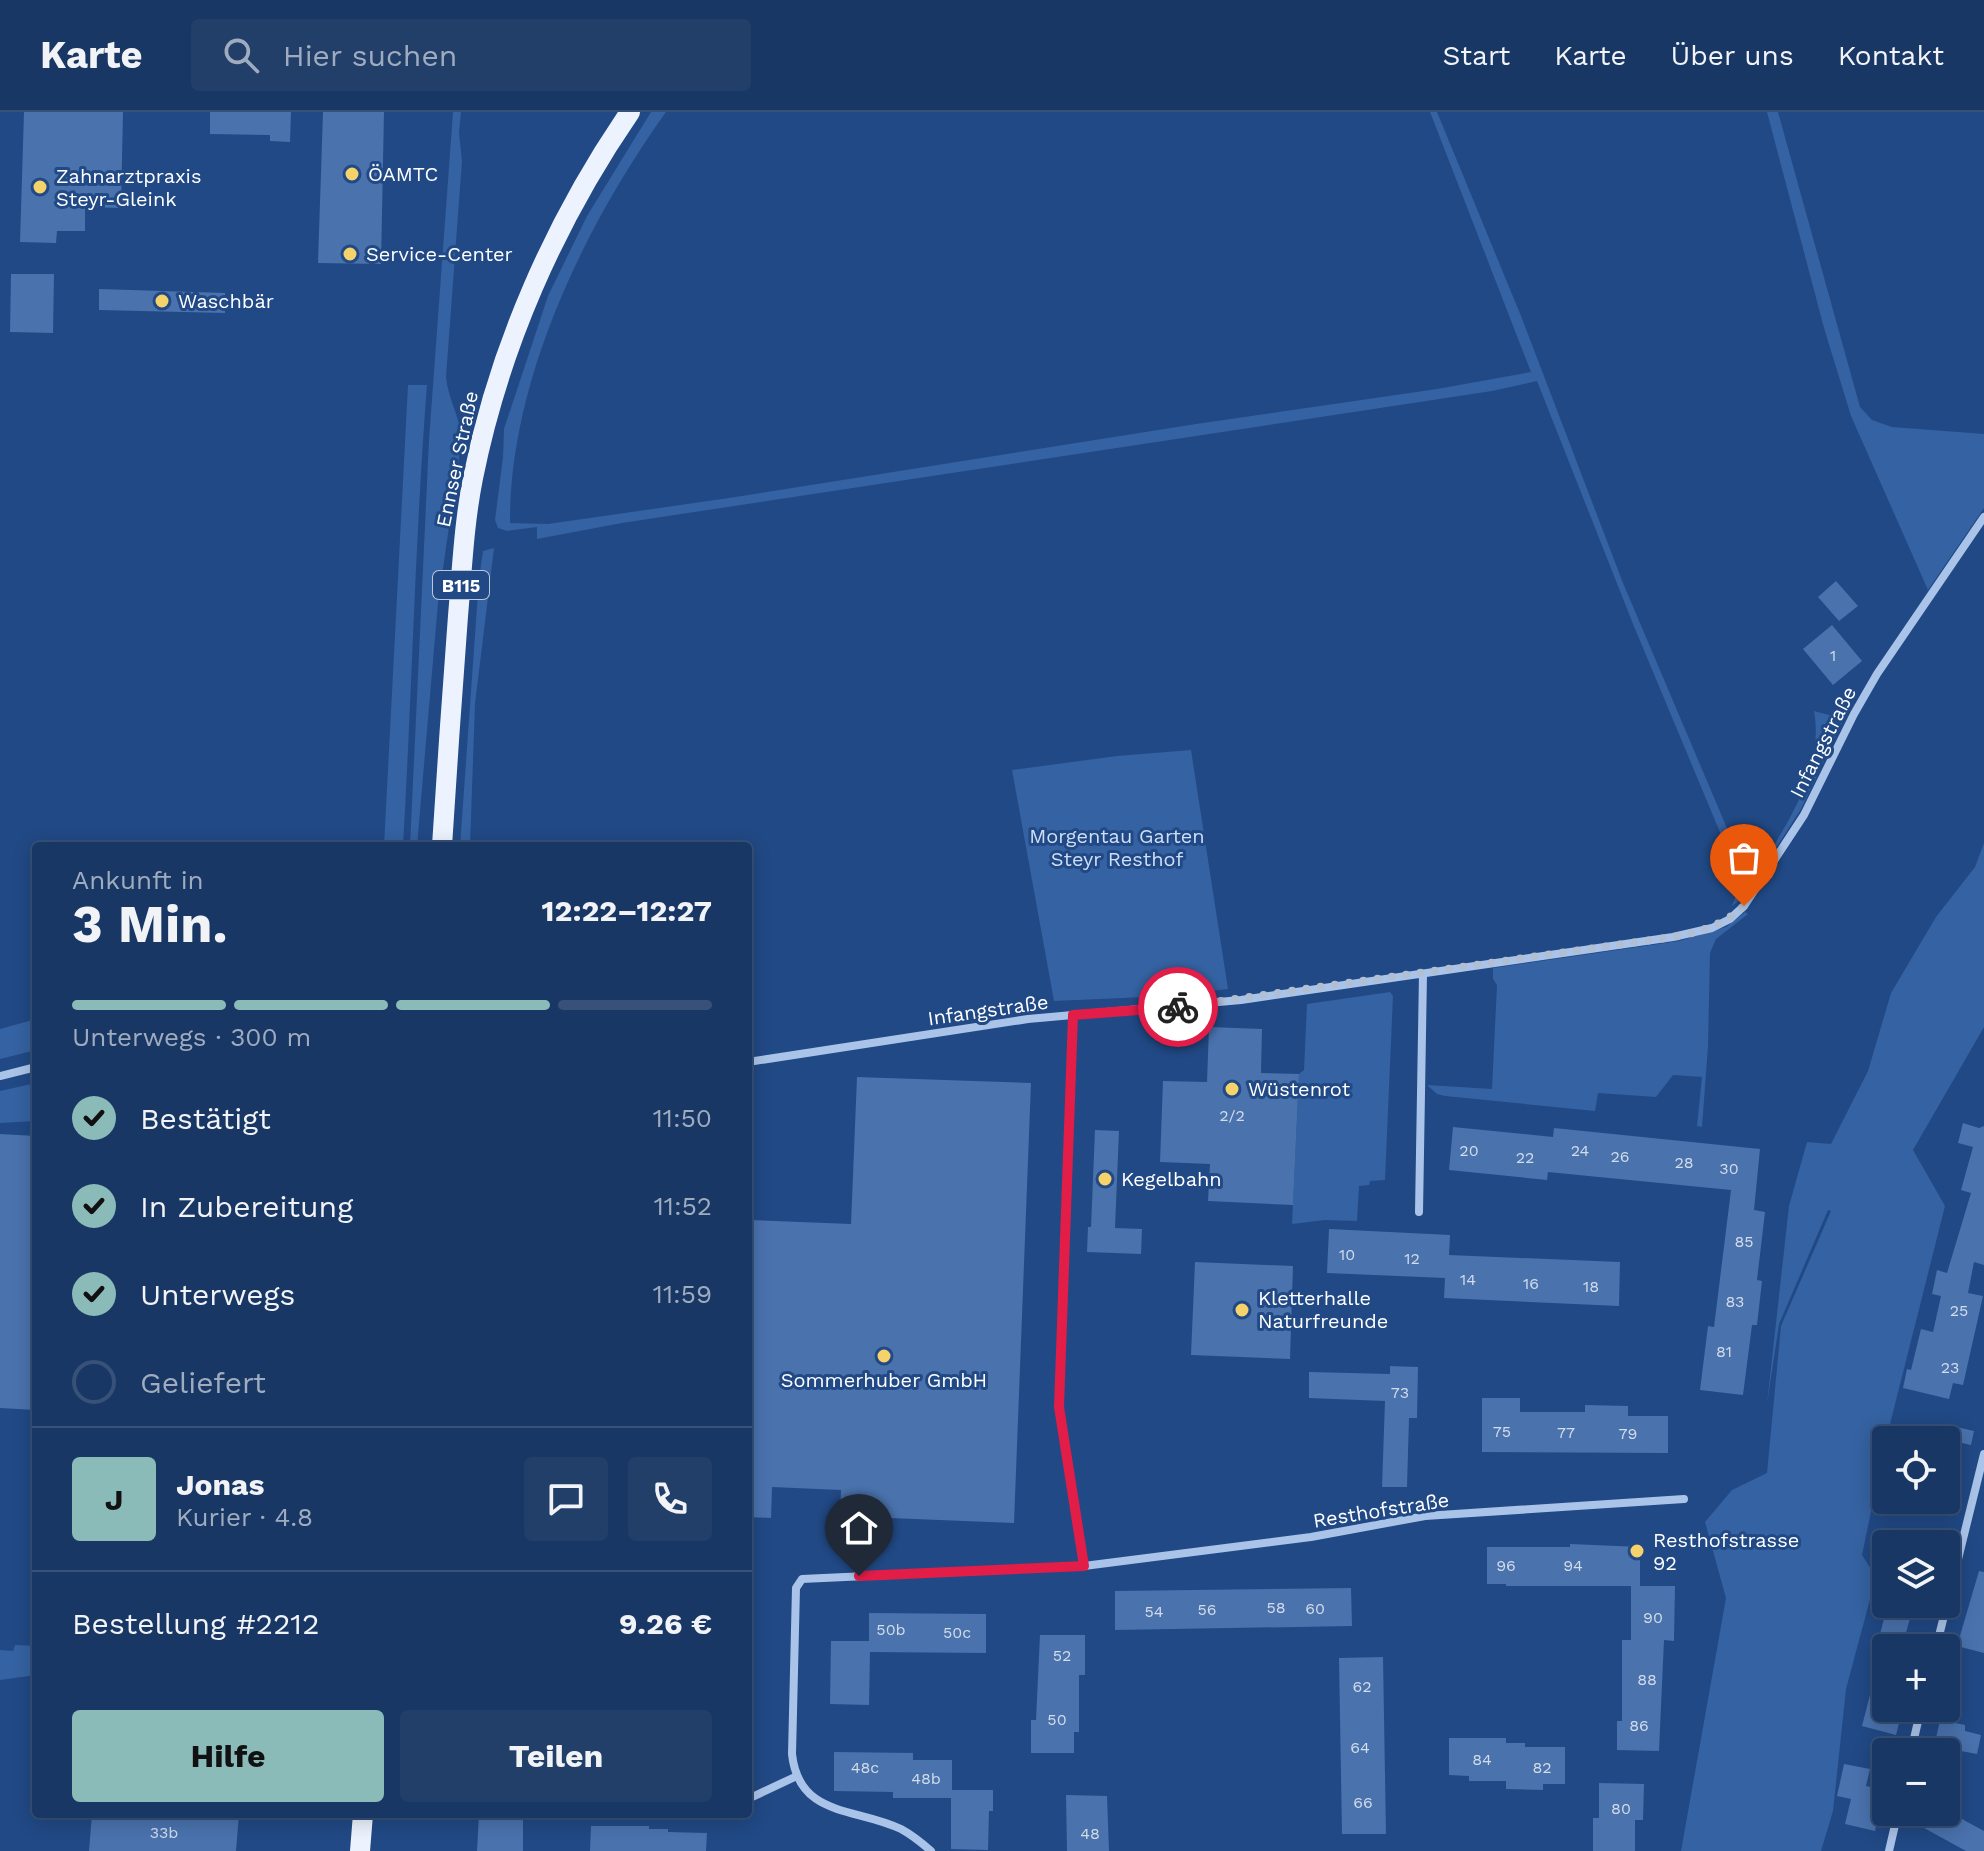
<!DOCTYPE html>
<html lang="de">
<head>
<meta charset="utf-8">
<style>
	:root { --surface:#193764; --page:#223f6a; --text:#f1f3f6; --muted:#9facbf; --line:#375178; --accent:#8bbbb9 }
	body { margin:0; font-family:"Work Sans",sans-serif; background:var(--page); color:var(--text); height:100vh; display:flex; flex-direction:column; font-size:30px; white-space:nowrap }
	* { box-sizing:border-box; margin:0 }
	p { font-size:26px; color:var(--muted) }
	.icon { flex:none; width:44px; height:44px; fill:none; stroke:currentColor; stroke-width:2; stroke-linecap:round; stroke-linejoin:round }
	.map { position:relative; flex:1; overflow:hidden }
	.panel { position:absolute; left:32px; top:730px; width:720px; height:976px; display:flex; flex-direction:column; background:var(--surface); border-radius:8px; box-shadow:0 4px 20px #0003,0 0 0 2px var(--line) }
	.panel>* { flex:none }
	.fabs { position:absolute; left:1872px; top:1314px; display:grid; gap:16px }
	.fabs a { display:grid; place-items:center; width:88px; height:88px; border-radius:8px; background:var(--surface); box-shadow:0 4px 20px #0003,0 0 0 2px var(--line); font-size:40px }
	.pin { position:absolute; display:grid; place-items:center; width:68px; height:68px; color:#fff; margin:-82px -34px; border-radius:50% 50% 50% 0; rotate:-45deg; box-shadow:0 0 8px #0007 }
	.pin .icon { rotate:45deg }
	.courier { position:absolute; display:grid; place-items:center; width:80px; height:80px; margin:-40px; border:6px solid #e11d48; border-radius:50%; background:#fff; color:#222; box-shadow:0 2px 10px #0007 }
	.headline em { font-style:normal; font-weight:700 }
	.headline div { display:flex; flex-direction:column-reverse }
	.headline { display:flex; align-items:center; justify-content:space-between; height:136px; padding:0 40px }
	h1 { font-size:52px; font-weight:700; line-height:60px }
	.bar { display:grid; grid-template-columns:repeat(4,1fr); gap:12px 8px; align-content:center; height:96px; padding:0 40px }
	.bar i { height:10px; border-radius:6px; background:var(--line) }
	.bar .selected { background:var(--accent) }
	.bar p { grid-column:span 4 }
	.line { display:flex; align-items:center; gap:20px; padding:0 40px; border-top:2px solid var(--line) }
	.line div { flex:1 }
	.round { display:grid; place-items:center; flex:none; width:84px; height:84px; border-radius:8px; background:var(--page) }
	ol { padding:0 40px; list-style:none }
	li { display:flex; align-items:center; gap:24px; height:88px }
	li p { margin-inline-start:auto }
	li .icon { padding:8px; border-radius:50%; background:var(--accent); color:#111; stroke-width:4 }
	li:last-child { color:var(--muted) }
	li i { width:44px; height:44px; border:4px solid var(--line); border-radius:50% }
	.cta { display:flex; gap:16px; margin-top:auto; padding:16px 40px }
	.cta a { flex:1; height:92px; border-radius:8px; background:var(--accent); color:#111; font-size:32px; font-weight:700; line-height:92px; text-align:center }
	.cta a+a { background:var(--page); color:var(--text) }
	header { display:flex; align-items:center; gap:48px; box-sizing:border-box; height:112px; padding:0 40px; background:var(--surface); border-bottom:2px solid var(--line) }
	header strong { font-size:38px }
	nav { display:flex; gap:44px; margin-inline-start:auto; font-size:28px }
	.search { width:560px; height:72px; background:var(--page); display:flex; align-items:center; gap:20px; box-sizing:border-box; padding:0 28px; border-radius:8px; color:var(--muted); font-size:30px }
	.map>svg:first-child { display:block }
	.green { fill:#3562a2 }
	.building { fill:#4a72ad }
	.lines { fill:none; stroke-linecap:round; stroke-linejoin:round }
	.street { stroke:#aac4e9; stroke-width:8 }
	.primary { stroke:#edf3fe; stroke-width:20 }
	.done { stroke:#b1bfd4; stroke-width:8; stroke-dasharray:0 14.4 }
	.route { stroke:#e11d48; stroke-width:10 }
	.poi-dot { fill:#f6d26b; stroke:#214985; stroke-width:3 }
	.labels { text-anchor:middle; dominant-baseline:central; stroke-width:6; stroke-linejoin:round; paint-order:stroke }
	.number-label { font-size:16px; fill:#d2dcea }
	.shield { fill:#214985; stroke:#bcc8da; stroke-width:2 }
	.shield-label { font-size:18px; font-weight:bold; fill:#fff }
	.poi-label { font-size:20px; fill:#fff; stroke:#214985; text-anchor:start }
	.street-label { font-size:20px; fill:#fff; stroke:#214985 }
	.park-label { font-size:20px; fill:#cedff7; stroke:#214985 }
</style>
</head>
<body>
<header>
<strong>Karte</strong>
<div class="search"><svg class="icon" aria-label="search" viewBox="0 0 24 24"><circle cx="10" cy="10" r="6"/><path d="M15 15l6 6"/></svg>Hier suchen</div>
<nav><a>Start</a><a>Karte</a><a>Über uns</a><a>Kontakt</a></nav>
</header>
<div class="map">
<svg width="1984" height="1739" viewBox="0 0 1984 1739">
	<rect width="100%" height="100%" fill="#214985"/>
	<!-- green -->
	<path class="green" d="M453,0H461L459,21L462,49L446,265C448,286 459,304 462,325L438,491L417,734H410L429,328Z
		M651,0H666C585,113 509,269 510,411L548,412L729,386L1196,312L1437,277L1531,260L1430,0H1437L1521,204L1623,471L1749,768H1753C1783,717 1825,661 1814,599L1844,607L1801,697L1745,784L1732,794L1738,777L1732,749L1633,512L1537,269L1492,279L622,411L537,427V415L507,419L498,416L495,408L503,345L504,317L548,184L587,104Z
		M1767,0H1778L1860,295L1872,308L1892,315L1984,322V396L1928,478L1851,304L1824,216Z
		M408,273H427C415,427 412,580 403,734H384Z
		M494,436L475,592L470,734H460L479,467L483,439Z
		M1191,638L1228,877L1168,884L1054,889L1012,658L1117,644Z
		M1984,731V915L1913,1038L1945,1094L1886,1328L1862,1443L1876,1465L1846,1577L1833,1699L1821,1739H1681L1726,1486L1705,1410L1732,1378L1767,1361L1781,1214L1831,1099L1828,1098L1779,1212L1767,1292L1789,1094L1807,1030L1831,1032L1868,959L1891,881L1936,805L1975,755Z
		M1745,800L1748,802L1716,827L1710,841L1708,934L1702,1015L1697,1014L1702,965L1673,963L1656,985L1598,981L1595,999L1445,984L1437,982L1427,973L1492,977L1497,873L1493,867V856L1679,829L1726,815Z
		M1390,880L1393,884L1385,1068L1370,1069L1369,1073L1359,1074L1357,1109L1325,1108L1292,1112L1299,962L1304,958L1307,892Z
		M36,907V938L0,947V917Z
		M36,971V1009L0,1011V979Z
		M15,1533L36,1534V1563L0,1568V1538L13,1539Z"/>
	<!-- building -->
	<path class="building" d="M24,0H123L121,96L85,95V119H57L56,131L20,130Z
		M210,0H291L290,30L270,29V23L210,22Z
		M323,0H384L381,152L318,151Z
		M11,162H54L53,221L10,220Z
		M99,177L225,181V201L99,198Z
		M1836,469L1858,494L1839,509L1818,485Z
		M1832,513L1862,549L1833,573L1803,537Z
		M1209,915L1262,917L1261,961L1299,962L1293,1093L1208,1089L1210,1052L1160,1050L1163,969L1207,970Z
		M857,965L1031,971L1014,1411L840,1404L841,1378L772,1375L771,1406L748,1405V1108L851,1112Z
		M1963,1011L1979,1016L1984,1014V1153L1974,1150L1968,1181L1983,1184L1963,1273L1953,1271L1949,1287L1903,1276L1907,1257L1911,1258L1921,1217L1933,1220L1941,1184L1932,1182L1937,1158L1947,1161L1971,1081L1961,1078L1973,1035L1958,1031Z
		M1453,1015L1553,1025L1554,1016L1760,1037L1754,1098L1765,1100L1757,1168L1762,1169L1757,1213H1752L1743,1283L1700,1278L1708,1214L1714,1215L1731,1078L1548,1060L1547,1068L1449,1058Z
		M1095,1018L1119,1019L1115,1116L1142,1117L1141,1142L1087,1140L1088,1115H1091Z
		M0,1022L36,1024V1298L0,1296Z
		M1329,1117L1450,1123L1449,1143L1620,1150L1619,1194L1444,1186L1445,1166L1327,1161Z
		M1195,1150L1293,1154L1290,1247L1191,1243Z
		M1390,1254L1418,1255L1417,1306H1409L1407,1375H1382L1385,1289L1309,1286V1260L1390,1262Z
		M1482,1286H1520V1300H1585V1293L1628,1294V1304H1668V1341L1482,1340Z
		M1952,1314L1974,1319L1971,1333L1948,1328Z
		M1570,1432L1640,1435V1474H1675L1674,1529L1664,1528L1659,1639L1617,1638V1609H1622V1528H1631V1474H1506V1472H1487V1435H1570Z
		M1979,1459L1984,1460V1541L1957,1534Z
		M1351,1476L1352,1514L1115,1518V1479Z
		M1888,1492H1914L1904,1528L1880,1522Z
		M869,1501L986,1502V1541L870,1540L869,1593L830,1592L831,1529H869Z
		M1040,1523H1085V1563H1079V1620H1074V1641H1031V1608H1036Z
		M1383,1545L1386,1722H1342L1339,1546Z
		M1871,1579L1886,1583V1596H1903L1896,1623L1862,1614Z
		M1940,1608L1965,1613V1619L1981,1623L1977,1642L1961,1639L1960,1646L1946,1643V1640H1933Z
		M1449,1626H1506V1631H1525V1635H1565V1672H1543V1678L1506,1677V1669H1469V1664L1449,1663Z
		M834,1640L913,1641V1648H952V1678H993V1699H989L988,1738L951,1737V1686H893V1680L834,1679Z
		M1844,1652L1870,1657L1866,1674L1884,1678L1875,1719L1845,1712L1851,1687L1837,1684Z
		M1599,1671L1644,1672L1643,1708H1635V1739H1593V1706H1599Z
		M1066,1683L1107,1684L1109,1739H1067Z
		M1905,1700H1949L1984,1719V1739H1966L1904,1705Z
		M92,1702H239L236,1739H89Z
		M479,1702H523V1739H477Z
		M591,1714H649V1717H668V1720L707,1721L706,1739H590Z"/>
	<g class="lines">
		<!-- street -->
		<path class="street" d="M1073,903L1059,1295L1084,1454
			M748,950L1028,907L1241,888L1673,825L1712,816L1730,807L1744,794L1804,703L1854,602L1877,562L1984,405
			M0,964L36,955
			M1419,1100L1423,862
			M1936,1536L1984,1342
			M1911,1640L1921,1596
			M748,1687L797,1664
			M931,1739C922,1731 912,1723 901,1717C856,1695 799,1706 792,1642L796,1476L802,1467L1084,1454L1311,1425L1425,1404L1684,1387
			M1889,1739L1898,1700"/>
		<!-- primary -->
		<path class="primary" d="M442,734C447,657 452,581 458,504C462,458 464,411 473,366C499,236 555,109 630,0
			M360,1739L363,1702"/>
	</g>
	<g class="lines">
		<!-- done -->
		<path class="done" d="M1178,895L1673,825C1701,820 1723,813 1744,794"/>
		<!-- route -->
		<path class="route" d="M859,1464L1084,1454L1059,1295L1073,903L1178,895"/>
	</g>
	<!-- markers -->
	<g class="poi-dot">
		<circle cx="352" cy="62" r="8"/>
		<circle cx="40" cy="75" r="8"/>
		<circle cx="350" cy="142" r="8"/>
		<circle cx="162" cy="189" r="8"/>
		<circle cx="1232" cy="977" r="8"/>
		<circle cx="1105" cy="1067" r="8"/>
		<circle cx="1242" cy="1198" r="8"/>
		<circle cx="884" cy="1244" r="8"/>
		<circle cx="1637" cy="1439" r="8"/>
	</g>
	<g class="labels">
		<!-- number labels -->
		<g class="number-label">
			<text x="1833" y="543">1</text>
			<text x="1232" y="1003">2/2</text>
			<text x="1469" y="1038">20</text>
			<text x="1580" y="1038">24</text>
			<text x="1620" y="1044">26</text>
			<text x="1525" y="1045">22</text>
			<text x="1684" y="1050">28</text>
			<text x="1729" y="1056">30</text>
			<text x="1744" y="1129">85</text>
			<text x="1347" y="1142">10</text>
			<text x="1412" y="1146">12</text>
			<text x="1468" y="1167">14</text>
			<text x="1531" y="1171">16</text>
			<text x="1591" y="1174">18</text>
			<text x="1735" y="1189">83</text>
			<text x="1959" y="1198">25</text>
			<text x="1724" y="1239">81</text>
			<text x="1950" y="1255">23</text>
			<text x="1400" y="1280">73</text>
			<text x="1502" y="1319">75</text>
			<text x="1566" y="1320">77</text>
			<text x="1628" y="1321">79</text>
			<text x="1506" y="1453">96</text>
			<text x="1573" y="1453">94</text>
			<text x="1276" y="1495">58</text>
			<text x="1315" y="1496">60</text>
			<text x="1207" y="1497">56</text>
			<text x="1154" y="1499">54</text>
			<text x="1653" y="1505">90</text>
			<text x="891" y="1517">50b</text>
			<text x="957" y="1520">50c</text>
			<text x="1062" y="1543">52</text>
			<text x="1647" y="1567">88</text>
			<text x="1362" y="1574">62</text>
			<text x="1057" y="1607">50</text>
			<text x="1639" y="1613">86</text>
			<text x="1360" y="1635">64</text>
			<text x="1482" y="1647">84</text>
			<text x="865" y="1655">48c</text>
			<text x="1542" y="1655">82</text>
			<text x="926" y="1666">48b</text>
			<text x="1363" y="1690">66</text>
			<text x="1621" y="1696">80</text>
			<text x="164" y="1720">33b</text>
			<text x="1090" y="1721">48</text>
		</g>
		<!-- shield labels -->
		<rect class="shield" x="433" y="459" width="56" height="28" rx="6"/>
		<g class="shield-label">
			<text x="461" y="473">B115</text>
		</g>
		<!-- poi labels -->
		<g class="poi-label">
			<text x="368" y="62">ÖAMTC</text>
			<text x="56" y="64">Zahnarztpraxis<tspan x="56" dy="23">Steyr-Gleink</tspan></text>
			<text x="366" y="142">Service-Center</text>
			<text x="178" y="189">Waschbär</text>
			<text x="1248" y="977">Wüstenrot</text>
			<text x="1121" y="1067">Kegelbahn</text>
			<text x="1258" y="1186">Kletterhalle<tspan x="1258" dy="23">Naturfreunde</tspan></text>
			<text x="884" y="1268" text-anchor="middle">Sommerhuber GmbH</text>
			<text x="1653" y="1428">Resthofstrasse<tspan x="1653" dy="23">92</tspan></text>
		</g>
		<!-- street labels -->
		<g class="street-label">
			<text transform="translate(457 347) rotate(-78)">Ennser Straße</text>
			<text transform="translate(1823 630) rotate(-63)">Infangstraße</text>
			<text transform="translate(988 898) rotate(-8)">Infangstraße</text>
			<text transform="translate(1381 1398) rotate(-9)">Resthofstraße</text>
		</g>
		<!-- park labels -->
		<g class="park-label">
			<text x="1117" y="724">Morgentau Garten<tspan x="1117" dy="23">Steyr Resthof</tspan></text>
		</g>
	</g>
</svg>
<div class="fabs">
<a><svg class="icon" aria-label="locate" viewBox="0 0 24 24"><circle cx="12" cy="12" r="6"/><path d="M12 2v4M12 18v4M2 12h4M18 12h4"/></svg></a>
<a><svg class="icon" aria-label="layers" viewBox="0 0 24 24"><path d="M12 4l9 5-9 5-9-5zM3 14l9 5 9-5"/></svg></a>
<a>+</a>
<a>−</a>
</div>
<div class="pin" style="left:1744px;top:794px;background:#ea580c"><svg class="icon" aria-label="bag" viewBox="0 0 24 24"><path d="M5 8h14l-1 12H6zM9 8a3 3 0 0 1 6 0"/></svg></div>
<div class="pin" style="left:859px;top:1464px;background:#1f2937"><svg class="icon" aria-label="home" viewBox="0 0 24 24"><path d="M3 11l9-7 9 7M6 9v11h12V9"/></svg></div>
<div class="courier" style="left:1178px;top:895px"><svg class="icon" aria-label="bike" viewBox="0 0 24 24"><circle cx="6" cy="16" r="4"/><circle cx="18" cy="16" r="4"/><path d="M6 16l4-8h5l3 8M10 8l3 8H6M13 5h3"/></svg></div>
<section class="panel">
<div class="headline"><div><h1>3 Min.</h1><p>Ankunft in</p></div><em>12:22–12:27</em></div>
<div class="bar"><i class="selected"></i><i class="selected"></i><i class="selected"></i><i></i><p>Unterwegs · 300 m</p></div>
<ol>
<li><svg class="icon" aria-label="check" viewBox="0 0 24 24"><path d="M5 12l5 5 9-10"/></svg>Bestätigt<p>11:50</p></li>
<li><svg class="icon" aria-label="check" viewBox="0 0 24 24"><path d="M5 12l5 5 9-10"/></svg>In Zubereitung<p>11:52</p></li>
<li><svg class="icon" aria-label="check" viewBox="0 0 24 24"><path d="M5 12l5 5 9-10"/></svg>Unterwegs<p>11:59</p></li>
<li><i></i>Geliefert</li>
</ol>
<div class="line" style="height:144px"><b class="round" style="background:var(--accent);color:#111">J</b><div><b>Jonas</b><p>Kurier · 4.8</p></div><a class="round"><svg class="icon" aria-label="chat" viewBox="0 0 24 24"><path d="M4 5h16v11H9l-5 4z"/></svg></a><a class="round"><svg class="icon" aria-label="phone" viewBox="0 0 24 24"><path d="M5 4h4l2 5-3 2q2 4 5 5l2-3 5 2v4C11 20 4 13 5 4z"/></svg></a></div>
<div class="line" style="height:104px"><div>Bestellung #2212</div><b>9.26 €</b></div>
<div class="cta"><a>Hilfe</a><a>Teilen</a></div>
</section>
</div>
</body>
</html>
